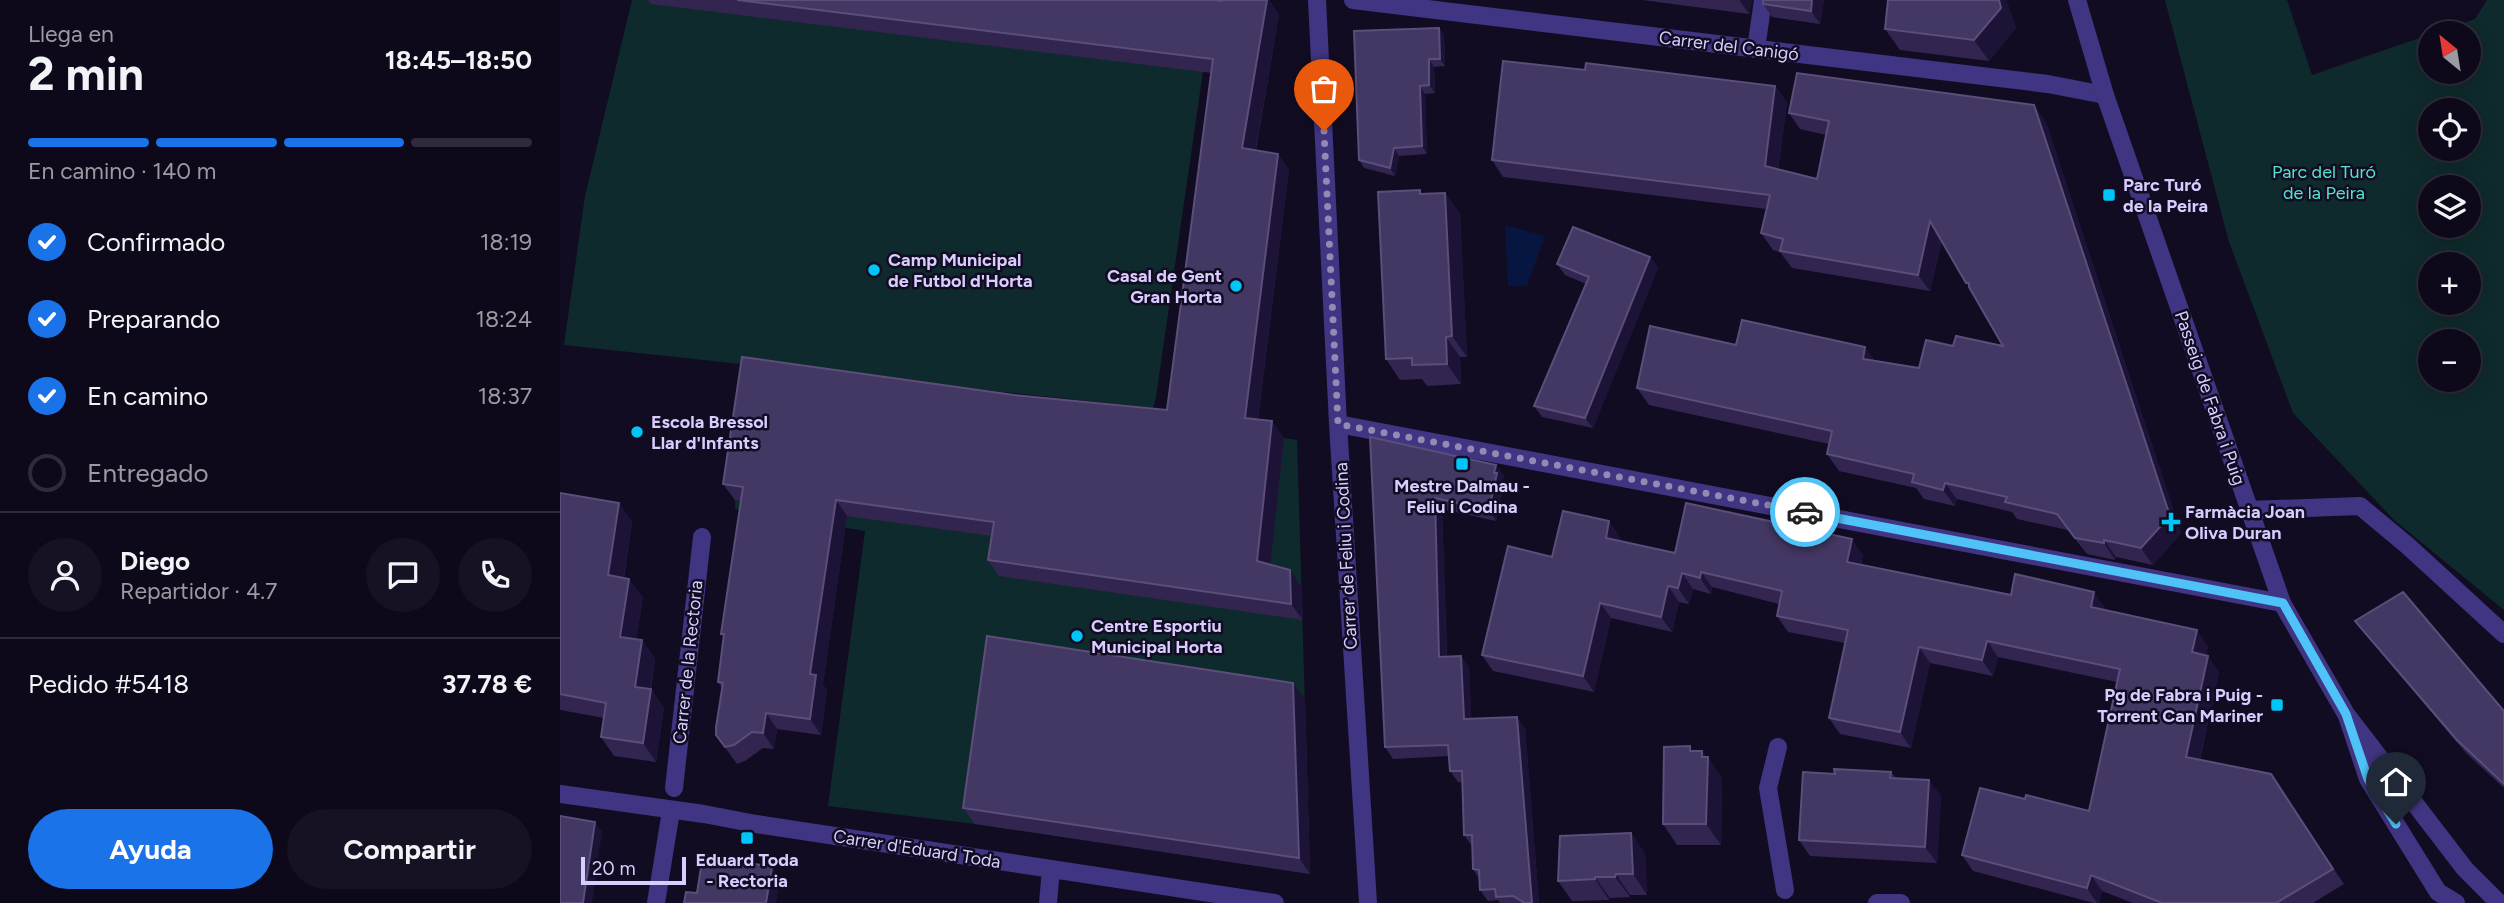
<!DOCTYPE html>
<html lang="es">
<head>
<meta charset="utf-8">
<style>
	:root { --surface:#0e091a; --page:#171223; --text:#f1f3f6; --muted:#9b9aa2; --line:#2e2a39; --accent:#1a73e8 }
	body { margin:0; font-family:Figtree,sans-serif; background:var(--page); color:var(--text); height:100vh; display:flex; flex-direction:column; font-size:26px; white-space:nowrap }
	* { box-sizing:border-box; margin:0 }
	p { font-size:23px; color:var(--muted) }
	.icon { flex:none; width:38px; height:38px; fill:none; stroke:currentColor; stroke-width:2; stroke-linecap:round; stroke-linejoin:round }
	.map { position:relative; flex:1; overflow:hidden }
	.drawer { display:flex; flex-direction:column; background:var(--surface); width:560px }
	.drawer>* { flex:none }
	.needle { width:46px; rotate:330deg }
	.fabs { position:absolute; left:1858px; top:21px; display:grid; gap:14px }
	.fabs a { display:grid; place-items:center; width:63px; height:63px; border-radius:50%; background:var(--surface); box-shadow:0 4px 18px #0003,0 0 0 2px var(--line); font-size:35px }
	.scale { position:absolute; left:21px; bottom:18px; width:105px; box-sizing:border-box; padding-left:7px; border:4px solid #d8cdff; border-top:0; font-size:19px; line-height:24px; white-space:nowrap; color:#d8cdff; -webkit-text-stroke:5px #120c22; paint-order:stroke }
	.pin { position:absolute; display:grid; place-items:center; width:60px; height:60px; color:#fff; margin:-72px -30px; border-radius:50% 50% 50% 0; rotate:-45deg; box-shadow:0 0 7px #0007 }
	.pin .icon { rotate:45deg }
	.courier { position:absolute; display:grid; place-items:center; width:70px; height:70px; margin:-35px; border:5px solid #4fc3f7; border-radius:50%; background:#fff; color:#222; box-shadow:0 2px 9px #0007 }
	.head em { font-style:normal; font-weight:700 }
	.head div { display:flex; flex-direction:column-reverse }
	.head { display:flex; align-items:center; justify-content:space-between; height:119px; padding:0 28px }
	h1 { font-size:46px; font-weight:700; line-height:52px }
	.bar { display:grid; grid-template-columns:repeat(4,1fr); gap:10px 7px; align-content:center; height:84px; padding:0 28px }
	.bar i { height:9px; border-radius:5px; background:var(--line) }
	.bar .active { background:var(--accent) }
	.bar p { grid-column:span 4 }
	.line { display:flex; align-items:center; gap:18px; padding:0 28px; border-top:2px solid var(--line) }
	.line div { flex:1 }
	.round { display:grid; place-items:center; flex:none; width:74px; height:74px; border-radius:37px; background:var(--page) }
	ol { padding:0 28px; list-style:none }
	li { display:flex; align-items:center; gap:21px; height:77px }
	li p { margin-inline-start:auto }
	li .icon { padding:7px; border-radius:50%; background:var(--accent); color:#fff; stroke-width:4 }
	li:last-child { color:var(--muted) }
	li i { width:38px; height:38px; border:4px solid var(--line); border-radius:50% }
	.button { display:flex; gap:14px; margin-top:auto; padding:14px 28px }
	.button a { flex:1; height:80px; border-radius:42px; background:var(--accent); color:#fff; font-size:28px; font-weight:700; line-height:80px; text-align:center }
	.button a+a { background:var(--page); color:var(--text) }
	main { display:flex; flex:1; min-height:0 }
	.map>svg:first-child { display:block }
	.green { fill:#0f2a2c; fill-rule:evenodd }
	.water { fill:#071640 }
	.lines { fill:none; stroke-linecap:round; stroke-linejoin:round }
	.service { stroke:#403582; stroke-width:18 }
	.pedestrian { stroke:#403582; stroke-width:18 }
	.minor { stroke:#403582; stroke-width:18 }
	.tertiary { stroke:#403582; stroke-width:18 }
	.wall { fill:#322550 }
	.shaded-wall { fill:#1d1336 }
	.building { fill:#433763; stroke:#5b4e7b; stroke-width:2 }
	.done { stroke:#9389b2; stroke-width:7; stroke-dasharray:0 12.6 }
	.route { stroke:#4fc3f7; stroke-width:9 }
	.poi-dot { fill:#00c6f8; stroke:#120c22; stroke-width:2.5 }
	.labels { text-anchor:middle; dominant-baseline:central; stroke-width:5; stroke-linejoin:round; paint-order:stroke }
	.street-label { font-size:18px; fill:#d8cdff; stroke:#120c22 }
	.park-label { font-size:18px; fill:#55e3ce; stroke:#120c22 }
	.poi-label { font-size:18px; font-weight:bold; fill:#d8cdff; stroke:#120c22; text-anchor:start }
</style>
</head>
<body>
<main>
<section class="drawer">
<div class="head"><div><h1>2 min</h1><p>Llega en</p></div><em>18:45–18:50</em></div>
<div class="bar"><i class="active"></i><i class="active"></i><i class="active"></i><i></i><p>En camino · 140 m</p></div>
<ol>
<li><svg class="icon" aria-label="check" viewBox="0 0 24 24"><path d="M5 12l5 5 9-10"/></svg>Confirmado<p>18:19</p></li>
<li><svg class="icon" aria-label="check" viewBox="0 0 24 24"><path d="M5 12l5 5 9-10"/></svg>Preparando<p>18:24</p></li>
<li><svg class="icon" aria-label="check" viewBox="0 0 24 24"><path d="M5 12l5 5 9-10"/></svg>En camino<p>18:37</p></li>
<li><i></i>Entregado</li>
</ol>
<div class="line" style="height:126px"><a class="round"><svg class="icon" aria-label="person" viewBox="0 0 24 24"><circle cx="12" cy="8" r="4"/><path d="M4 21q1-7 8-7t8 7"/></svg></a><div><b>Diego</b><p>Repartidor · 4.7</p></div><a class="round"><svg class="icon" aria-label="chat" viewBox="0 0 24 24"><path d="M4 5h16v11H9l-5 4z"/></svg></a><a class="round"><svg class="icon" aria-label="phone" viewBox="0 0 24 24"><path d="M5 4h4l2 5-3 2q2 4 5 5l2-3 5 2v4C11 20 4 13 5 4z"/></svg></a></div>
<div class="line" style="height:91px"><div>Pedido #5418</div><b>37.78 €</b></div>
<div class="button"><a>Ayuda</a><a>Compartir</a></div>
</section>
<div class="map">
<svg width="1944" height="903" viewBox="0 0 1944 903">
	<rect width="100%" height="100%" fill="#120c22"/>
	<!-- green -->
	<path class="green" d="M72,0H578L652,9L596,397L593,408L4,345L25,196Z
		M1605,0H1727L1752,75L1871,34V72H1909V33H1874L1915,19L1927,0H1944V610L1834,520L1733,413L1669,242ZM1909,110V149H1871V110ZM1871,187H1909V226H1871ZM1909,264V303H1871V264ZM1909,341V380H1871V341Z
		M724,438L737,440L750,874L415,824L268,806L305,531L175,509V500Z"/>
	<!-- water -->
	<path class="water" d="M945,225L985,236L967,286H948Z"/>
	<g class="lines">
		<!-- service -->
		<path class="service" d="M1196,49L1203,0"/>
		<!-- pedestrian -->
		<path class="pedestrian" d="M1218,747L1208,788L1225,890
			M114,788L142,537"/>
		<!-- minor -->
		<path class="minor" d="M757,0L778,424L808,903
			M793,0L1488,84L1545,95
			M778,424L1722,603
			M1688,510L1800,506L1848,546L1944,634
			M1788,719L1808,779L1878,892L1896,903
			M0,794L144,814L196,824L715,903
			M96,903L111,811
			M488,903L491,869
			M1317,903H1341"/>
		<!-- tertiary -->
		<path class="tertiary" d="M1517,0L1545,95L1722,603L1786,714L1905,869L1939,903"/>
	</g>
	<!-- wall -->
	<path class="wall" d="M88,0H652L661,1V0H709L719,15L696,150L718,154L729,170L698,420L724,438L710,564L741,586L743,620L439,576L428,560L432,536L287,516L263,684L267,691L261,735L217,729L214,749L203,748L185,761L177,764L156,735L162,688L158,682L164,638L161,634L181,501L175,500L163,484L454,395L607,410L652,73L91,4Z
		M1082,0H1192L1189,14Z
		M1203,0H1264L1260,24L1212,17L1203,4Z
		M1328,0H1446L1456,28L1429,61L1340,50L1325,29Z
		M879,28L884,35L885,66L874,67L875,93L865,94L867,154L839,156L835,176L804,168L799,160Z
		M1025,70L1215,86L1227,103L1218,170L1257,179L1266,135L1240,129L1229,113L1486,122L1621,533L1593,565L1556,557L1555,560L1527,554L1508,530L1457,519L1452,512L1397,499L1395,506L1364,499L1356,488L1279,471L1267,454L1269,444L1089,405L1077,388L1176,345L1305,347L1314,360L1359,368L1393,346H1443L1382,240L1370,291L1232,268L1220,252L1213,250L1201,233L1207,209L943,177L932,160Z
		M885,193L900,214L907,357H900L901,384L867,386L862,379L840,380L826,359L863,194Z
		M1090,257L1098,268L1033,428L982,417L974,406L1026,284L1005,275L997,264Z
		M810,437L936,465L944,476L942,481L944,484L936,521L882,509L887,657L901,656L909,667L911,719L965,728L979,903H940L938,900L928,901L920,890V880L913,869L912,846L904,835L902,782H898L890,771L889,756L833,759L825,747Z
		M0,493L72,521L64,578L83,597L76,639L82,640L95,659L91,689L104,708L96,762L54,756L41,737L44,718L0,710Z
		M1060,537L1059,541L1115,553L1303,555L1301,565L1451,595L1545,608V610L1648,646L1646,655L1659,672L1640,760L1722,790L1784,884L1753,903H1573L1542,891L1539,903H1534L1413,871L1402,855L1465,799L1529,811L1557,682L1438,657L1433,676L1370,663L1351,748L1280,734L1269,718L1285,643L1228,632L1217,616L1219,604L1152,587L1151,594L1133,589L1129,604L1119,602L1112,632L1051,618L1034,692L933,671L922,655L992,557Z
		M1795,621L1944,711V788L1906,753L1805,634Z
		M745,700L750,874L415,824L403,808Z
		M1133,751L1146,757L1162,778L1161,845H1117L1103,824Z
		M1331,772L1336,778L1381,796L1377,863L1250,856L1239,840L1275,774Z
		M1071,833L1085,854L1087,895H1070V897L1050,898L1049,900L1012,901L998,881Z"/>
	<!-- shaded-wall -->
	<path class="shaded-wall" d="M707,0H709L719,15L693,164L682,148Z
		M1180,0H1192L1189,14L1180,1Z
		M1252,0H1264L1260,24L1251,11Z
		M1439,0H1446L1456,28L1429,61L1414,40Z
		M879,28L884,35L885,66L880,59Z
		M869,59L874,67L875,93L869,85Z
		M860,86L865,94L867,154L862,146Z
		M1215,86L1227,103L1216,183L1205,166Z
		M1474,105L1486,122L1621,533L1593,565L1581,548Z
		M834,148L839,156L835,176L830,168Z
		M718,154L729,170L696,435L685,418Z
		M885,193L900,214L907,357L892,336Z
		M1370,221L1382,238L1370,291L1358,275Z
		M1090,257L1098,268L1033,428L1025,418Z
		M886,337L900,357L901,384L887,364Z
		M1305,347L1317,364L1303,359Z
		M712,421L724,438L709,577L697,561Z
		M936,465L944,476L942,481L944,484L936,521L929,510Z
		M1385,483L1397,499L1395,506L1383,490Z
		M875,498L882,509L887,668L879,657Z
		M276,500L287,516L263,684L267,691L261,735L250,719V674Z
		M59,503L72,521L61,594L48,575Z
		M1049,521L1060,537L1057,554L1046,538Z
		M1292,539L1303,555L1298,578L1287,562Z
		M1544,540L1556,557L1555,560L1544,543Z
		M730,570L741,586L743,620L731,604Z
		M1141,572L1152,587L1151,594L1140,578Z
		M1122,573L1133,589L1129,604L1118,588Z
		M69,579L83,597L74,656L60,637Z
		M1108,586L1119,602L1112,632L1101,617Z
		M1534,592L1545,608L1542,623L1531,607Z
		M1040,603L1051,618L1034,692L1023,676Z
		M1637,630L1648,646L1643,668L1632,652Z
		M82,640L95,659L88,705L75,687Z
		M1427,641L1438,657L1433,676L1422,660Z
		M1359,647L1370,663L1351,748L1340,732Z
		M901,656L909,667L912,731L904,719Z
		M1648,656L1659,672L1637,772L1626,757Z
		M733,683L745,700L750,874L739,858Z
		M91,689L104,708L96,762L83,743Z
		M206,713L217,729L214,749L203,733Z
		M957,717L965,728L979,903H972Z
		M1142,751L1148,759V757L1162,778L1161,845L1146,824Z
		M1711,774L1722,790L1784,884L1773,869Z
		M1369,780L1381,796L1377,863L1365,847Z
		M35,822L42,832L32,903H23Z
		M1071,833L1085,854L1087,895L1073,874Z
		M212,867L220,879L216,903H206Z
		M1056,874L1070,895V897L1055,877Z
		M1531,875L1542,891L1539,903H1537L1527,888Z
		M1035,877L1050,898L1049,900L1035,879Z"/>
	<!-- building -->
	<path class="building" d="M177,0H652L661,1V0H707L682,148L718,154L685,418L712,421L697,561L730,570L731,604L428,560L434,522L276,500L250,674L256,675L250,719L206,713L203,733L192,732L174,745L165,747L156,735V727L163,683L158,682L164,634H161L183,487L163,484L182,357L454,395L607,410L653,59Z
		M1203,0H1252L1251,11L1203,4Z
		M1328,0H1439L1441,8L1414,40L1325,29Z
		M879,28L880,59H869V85L860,86L862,146L834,148L830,168L799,160L794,31Z
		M943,61L1025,70L1026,63L1215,86L1205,166L1257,179L1269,121L1229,113L1237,73L1474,105L1610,516L1581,548L1544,540V543L1515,538L1497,514L1445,502L1447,497L1385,483L1383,490L1352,482L1354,474L1267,454L1272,431L1077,388L1090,326L1176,345L1182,320L1305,347L1303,359L1359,368L1366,340L1393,346L1396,336L1443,346L1409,287V283H1406L1370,221L1358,275L1220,251L1223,239L1201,233L1210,195L932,160Z
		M860,190V194L885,193L892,336L886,337L887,364L852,365V358L826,359L818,192Z
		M1013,227L1090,257L1025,418L974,406L1029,277L997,264Z
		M810,437L936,465L934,473H937L929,510L875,498L879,657L901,656L904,719L957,717L972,903H965L953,896L936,897L935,889L920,890L919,870L913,869L912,835H904L902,771H890L888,745L825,747Z
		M0,493L59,503L48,575L69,579L60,637L82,640L75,687L91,689L83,743L41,737L46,703L0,694Z
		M1126,503L1292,539L1287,562L1451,595L1455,574L1534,592L1531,607L1637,630L1632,652L1648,656L1626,757L1711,774L1773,869L1716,903H1602L1531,875L1527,888L1402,855L1420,788L1465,799L1466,795L1529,811L1560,669L1427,641L1422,660L1359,647L1340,732L1269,718L1288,630L1217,616L1222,591L1141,572L1140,578L1122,573L1118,588L1108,586L1101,617L1040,603L1023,676L922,655L948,546L992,557L1003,511L1049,521L1046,538L1115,553Z
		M1843,592L1944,711V784L1897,740L1795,621Z
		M427,636L733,683L739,858L403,808Z
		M1130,746V751H1142V757H1148L1146,824H1103L1104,747Z
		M1274,769L1331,772L1330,778L1369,780L1365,847L1239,840L1243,772L1275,774Z
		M0,816L35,822L23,903H0Z
		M1071,833L1073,874H1056L1055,877H1035V879L998,881L1000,836Z
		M143,855L212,867L206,903H124L126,892L137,893Z"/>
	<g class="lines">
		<!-- done -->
		<path class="done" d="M764,131L778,424L1245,512"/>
		<!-- route -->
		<path class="route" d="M1245,512L1723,603L1786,714L1808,779L1836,824"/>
	</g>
	<!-- markers -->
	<g class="poi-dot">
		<rect x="1542" y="188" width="14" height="14" rx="3.5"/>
		<circle cx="314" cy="270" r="7"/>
		<circle cx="676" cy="286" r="7"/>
		<circle cx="77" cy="432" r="7"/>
		<rect x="895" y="457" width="14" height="14" rx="3.5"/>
		<path d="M1607.5 511.5h7v7h7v7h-7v7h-7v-7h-7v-7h7z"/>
		<circle cx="517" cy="636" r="7"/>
		<rect x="1710" y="698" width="14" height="14" rx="3.5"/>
		<rect x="180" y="831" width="14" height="14" rx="3.5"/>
	</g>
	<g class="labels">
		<!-- street labels -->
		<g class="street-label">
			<text transform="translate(1169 46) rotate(7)">Carrer del Canigó</text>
			<text transform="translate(1650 398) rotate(71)">Passeig de Fabra i Puig</text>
			<text transform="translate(786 556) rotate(-93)">Carrer de Feliu i Codina</text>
			<text transform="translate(128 662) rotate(-84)">Carrer de la Rectoria</text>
			<text transform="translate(357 849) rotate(9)">Carrer d'Eduard Toda</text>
		</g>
		<!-- park labels -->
		<g class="park-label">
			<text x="1764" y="172">Parc del Turó<tspan x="1764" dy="21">de la Peira</tspan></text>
		</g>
		<!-- poi labels -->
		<g class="poi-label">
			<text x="1563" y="185">Parc Turó<tspan x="1563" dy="21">de la Peira</tspan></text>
			<text x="328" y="260">Camp Municipal<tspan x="328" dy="21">de Futbol d'Horta</tspan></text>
			<text x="662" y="276" text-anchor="end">Casal de Gent<tspan x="662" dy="21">Gran Horta</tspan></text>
			<text x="91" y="422">Escola Bressol<tspan x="91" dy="21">Llar d'Infants</tspan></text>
			<text x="902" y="486" text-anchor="middle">Mestre Dalmau -<tspan x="902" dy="21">Feliu i Codina</tspan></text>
			<text x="1625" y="512">Farmàcia Joan<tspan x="1625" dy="21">Oliva Duran</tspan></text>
			<text x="531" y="626">Centre Esportiu<tspan x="531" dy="21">Municipal Horta</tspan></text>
			<text x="1703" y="695" text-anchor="end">Pg de Fabra i Puig -<tspan x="1703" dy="21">Torrent Can Mariner</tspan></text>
			<text x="187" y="860" text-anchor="middle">Eduard Toda<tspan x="187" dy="21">- Rectoria</tspan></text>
		</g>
	</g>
</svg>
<div class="fabs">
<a><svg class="needle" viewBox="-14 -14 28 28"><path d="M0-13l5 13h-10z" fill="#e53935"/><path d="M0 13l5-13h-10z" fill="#9b9aa2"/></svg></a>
<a><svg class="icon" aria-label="locate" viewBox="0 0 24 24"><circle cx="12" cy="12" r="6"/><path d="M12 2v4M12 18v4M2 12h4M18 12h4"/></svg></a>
<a><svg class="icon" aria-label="layers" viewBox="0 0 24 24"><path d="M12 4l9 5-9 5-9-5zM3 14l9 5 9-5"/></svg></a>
<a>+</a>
<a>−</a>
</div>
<div class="scale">20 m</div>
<div class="pin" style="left:764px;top:131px;background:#ea580c"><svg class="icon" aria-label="bag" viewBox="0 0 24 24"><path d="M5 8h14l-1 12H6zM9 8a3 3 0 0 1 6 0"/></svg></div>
<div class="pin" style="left:1836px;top:824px;background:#1f2937"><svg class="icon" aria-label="home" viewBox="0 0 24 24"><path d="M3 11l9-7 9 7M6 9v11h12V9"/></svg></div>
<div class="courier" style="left:1245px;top:512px"><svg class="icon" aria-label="car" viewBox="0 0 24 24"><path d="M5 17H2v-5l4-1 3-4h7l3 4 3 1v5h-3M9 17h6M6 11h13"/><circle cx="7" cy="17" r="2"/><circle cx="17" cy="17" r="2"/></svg></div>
</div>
</main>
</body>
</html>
